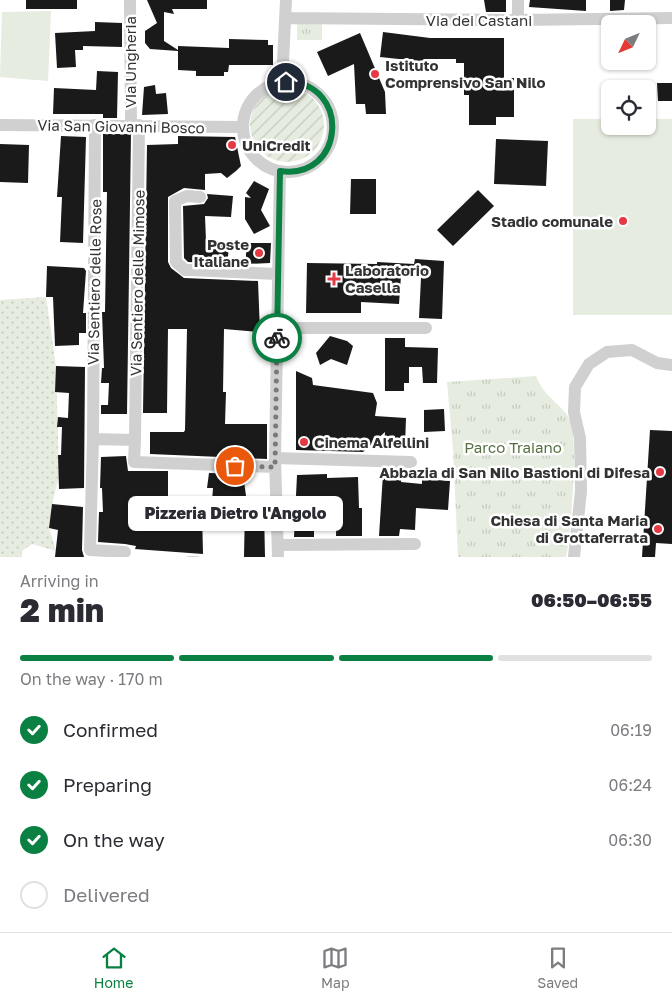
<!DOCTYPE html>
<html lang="en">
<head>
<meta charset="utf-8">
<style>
	:root { --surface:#fff; --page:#f7f7f7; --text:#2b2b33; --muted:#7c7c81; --line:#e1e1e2; --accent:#0b8043 }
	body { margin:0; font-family:"Golos Text",sans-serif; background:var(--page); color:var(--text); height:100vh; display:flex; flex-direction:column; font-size:19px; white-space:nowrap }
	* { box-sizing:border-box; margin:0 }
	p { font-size:16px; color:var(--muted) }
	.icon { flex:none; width:28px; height:28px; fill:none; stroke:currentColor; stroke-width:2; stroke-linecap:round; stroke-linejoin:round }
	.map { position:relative; height:557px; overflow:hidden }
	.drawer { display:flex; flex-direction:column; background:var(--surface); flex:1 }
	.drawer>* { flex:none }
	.needle { width:32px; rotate:227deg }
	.fabs { position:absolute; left:601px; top:15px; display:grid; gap:10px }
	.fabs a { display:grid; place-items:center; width:55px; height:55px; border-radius:8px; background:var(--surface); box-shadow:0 1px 4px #0004; font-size:25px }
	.pin { position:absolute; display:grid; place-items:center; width:42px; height:42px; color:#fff; margin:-21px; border:2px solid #fff; border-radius:50%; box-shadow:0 1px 5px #0007 }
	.courier { position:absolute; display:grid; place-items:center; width:50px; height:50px; margin:-25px; border:4px solid #0b8043; border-radius:50%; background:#fff; color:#222; box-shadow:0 1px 6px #0007 }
	.bubble { position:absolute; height:35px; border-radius:8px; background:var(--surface); box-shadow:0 1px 4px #0004; font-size:16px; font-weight:800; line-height:35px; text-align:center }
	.head em { font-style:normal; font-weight:800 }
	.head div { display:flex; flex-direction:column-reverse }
	.head { display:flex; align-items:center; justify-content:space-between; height:85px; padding:0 20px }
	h1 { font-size:32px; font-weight:800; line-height:38px }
	.bar { display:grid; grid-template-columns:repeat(4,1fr); gap:8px 5px; align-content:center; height:60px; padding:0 20px }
	.bar i { height:6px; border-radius:4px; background:var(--line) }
	.bar .on { background:var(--accent) }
	.bar p { grid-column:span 4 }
	ol { padding:0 20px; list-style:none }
	li { display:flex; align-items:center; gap:15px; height:55px }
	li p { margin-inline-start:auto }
	li .icon { padding:5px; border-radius:50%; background:var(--accent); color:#fff; stroke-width:4 }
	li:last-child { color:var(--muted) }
	li i { width:28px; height:28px; border:2px solid var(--line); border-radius:50% }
	.tabs { display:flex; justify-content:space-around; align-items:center; height:70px; border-top:1px solid var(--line); background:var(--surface); font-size:14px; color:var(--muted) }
	.tabs a { display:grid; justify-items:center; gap:2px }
	.tabs .on { color:var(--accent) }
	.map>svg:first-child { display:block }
	.grass { fill:url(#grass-dots) }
	.park { fill:url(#park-tufts) }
	.garden { fill:url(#garden-furrows) }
	.pitch { fill:#e6ecdf }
	.building { fill:#1a1a1a }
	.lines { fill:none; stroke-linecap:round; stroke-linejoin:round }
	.street-tunnel { stroke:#d6d6d6; stroke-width:12; stroke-dasharray:12 6; stroke-linecap:butt }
	.street { stroke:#d0d0d0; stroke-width:12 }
	.done { stroke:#7a7a7a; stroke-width:5; stroke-dasharray:0 9 }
	.route { stroke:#0b8043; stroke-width:6 }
	.poi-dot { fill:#e63946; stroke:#fff; stroke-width:2 }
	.labels { text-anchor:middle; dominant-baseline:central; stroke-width:5; stroke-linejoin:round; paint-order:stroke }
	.street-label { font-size:15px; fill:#333; stroke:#fff }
	.poi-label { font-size:15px; font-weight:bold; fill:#333; stroke:#fff; text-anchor:start }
	.park-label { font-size:15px; fill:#56703f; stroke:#fff }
</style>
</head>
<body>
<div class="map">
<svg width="672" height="557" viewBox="0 0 672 557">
	<defs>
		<pattern id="grass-dots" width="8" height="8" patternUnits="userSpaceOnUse" patternTransform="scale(1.25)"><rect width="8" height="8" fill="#e6ecdf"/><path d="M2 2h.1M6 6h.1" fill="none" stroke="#c6cbc0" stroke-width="1.8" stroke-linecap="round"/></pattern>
		<pattern id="park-tufts" width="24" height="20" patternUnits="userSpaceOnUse" patternTransform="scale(1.25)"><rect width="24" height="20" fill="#e6ecdf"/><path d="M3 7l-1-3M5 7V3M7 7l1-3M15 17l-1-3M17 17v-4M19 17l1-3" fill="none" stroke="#c6cbc0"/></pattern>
		<pattern id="garden-furrows" width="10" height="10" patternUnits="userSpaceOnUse" patternTransform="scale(1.25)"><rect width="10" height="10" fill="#e6ecdf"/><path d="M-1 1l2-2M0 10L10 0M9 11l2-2" fill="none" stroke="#c6cbc0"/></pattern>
	</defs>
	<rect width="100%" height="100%" fill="#fff"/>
	<!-- grass -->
	<path class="grass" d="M46,297L56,366L59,476L52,504L49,528L56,551L32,544L22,551V557H0V300Z"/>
	<!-- park -->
	<path class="park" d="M297,24H322V40H297Z
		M536,376C544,398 564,405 571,422C578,439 571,537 566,557H458L453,449L447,382Z"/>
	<!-- garden -->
	<path class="garden" d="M250 125a37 37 0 1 1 74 0a37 37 0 1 1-74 0Z"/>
	<!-- pitch -->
	<path class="pitch" d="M51,11L48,81L0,77L2,12Z
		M573,119H610V126H648V119H672V315H573Z"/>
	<!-- building -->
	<path class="building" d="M26,0H77V9H26Z
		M147,0H207V9H172L174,14L164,12V41L178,50V46L229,48V39L268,40V45H273V65H229L228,72H224V76H196V71L178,70V51L150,49L145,43V31L157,23Z
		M484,0H506V12H486Z
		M530,0H586V11L529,7Z
		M610,0H625L624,10L610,11Z
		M95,22L122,23V47L83,46V50H75L76,67L57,68L55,33L95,31Z
		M383,32L430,38H504V78H514V117H496V125H469V95H464V63H456V59H428L427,62L380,57Z
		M360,33L385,92L386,114H366L365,104H356L354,64L328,76L317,52Z
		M97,71L118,72L117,118H103V114H53L54,88L96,90Z
		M657,83H672V101H658Z
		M155,85L156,94L166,93L168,114L142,115L144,87Z
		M103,134H131L127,414H101V405H108L109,383H101L102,368H104L102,312H105L107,192H103Z
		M61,136L86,137L83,243L60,242L62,197H57Z
		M178,136L235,137L241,166L236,171L227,178L221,173L205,174V190L184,188L168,197V262L171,268L184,278L258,281L260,332L224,329L223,392H226L225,424H267V459L150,454V432H184L185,430L187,329H168L167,413H143L147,145L178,144Z
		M496,139L548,141L546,186L494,184Z
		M0,144L29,145L28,183L0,182Z
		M351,179H376V214H350Z
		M254,181L269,189L261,210L270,226L254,234L245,219V197L251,198L246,193Z
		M478,190L494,206L453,246L437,230Z
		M207,194L233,196L231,217L205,216L206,241H240L229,248L227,264L188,262L184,258L183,206L204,204L208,198Z
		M246,243H271L270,263L246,264Z
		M415,259L444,261L442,319L419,318L421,278L401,276L399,304L361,302V313H306L307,263L377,264V262L414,264Z
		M47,266L84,268L86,271L83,313H86V333H79V345L55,346L53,297H46Z
		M330,336L347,341L353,346L347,365L331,359L320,365L316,353Z
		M385,338H405V347L438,348L437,383H423L422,367H409V383H404V391H385Z
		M56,366L85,367L84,488L59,489L58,455H61L62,427H57L58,417L68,418L69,393L55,392Z
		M296,371L312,378L313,385L373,393L377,403L375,416L406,418L405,446H384L385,432L363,452L296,450Z
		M444,409L445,431L424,432V410Z
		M650,430L672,431V544L656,543L655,557H642Z
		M126,456L128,471H168V507H172V511H202L203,554L135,549L136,546L125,544L98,542L99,512H103L102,488H100L101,457Z
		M209,473L243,474L247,503L212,501L213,488H207Z
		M327,474V478L358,477L359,508H362V536H336L337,503H318V526H314V537H294L297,475Z
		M383,474H402L401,482L422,484V479L450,481L448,510L416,508L415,530L400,529L399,536H379Z
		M52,504L83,507L82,550L84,557H55L58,530L49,528Z
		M245,507L264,509L265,557H244Z"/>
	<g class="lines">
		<!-- street-tunnel -->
		<path class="street-tunnel" d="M193,557V556"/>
		<!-- street -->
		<path class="street" d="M130,0L131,125
			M518,0V20
			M285,18L518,20L672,18
			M243 127a45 45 0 1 1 90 0a45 45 0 1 1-90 0Z
			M282,82L286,0
			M0,125L243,127
			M95,125L93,439L135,440L134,462L275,467
			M200,197L187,196L175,201L176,262L185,270H189L278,274
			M278,328H426
			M93,439L90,550L125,552
			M135,440L139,125
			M275,458L411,462
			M278,545L415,544
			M278,557L275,458L280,171
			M574,557L581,491L580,438L574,412L575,387L589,364L607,352L632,350L657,363L672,365"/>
	</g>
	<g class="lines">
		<!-- done -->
		<path class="done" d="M235,466L275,467L277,338"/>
		<!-- route -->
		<path class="route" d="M277,338L280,171C345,181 352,82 286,82"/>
	</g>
	<!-- markers -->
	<g class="poi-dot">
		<circle cx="375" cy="74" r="5"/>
		<circle cx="232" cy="145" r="5"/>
		<circle cx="623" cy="221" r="5"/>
		<circle cx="259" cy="253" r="5"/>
		<path d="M331.5 271.5h5v5h5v5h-5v5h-5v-5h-5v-5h5z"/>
		<circle cx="304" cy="442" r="5"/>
		<circle cx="660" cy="472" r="5"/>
		<circle cx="658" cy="529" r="5"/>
	</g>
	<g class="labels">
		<!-- street labels -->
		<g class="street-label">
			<text x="479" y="20">Via dei Castani</text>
			<text transform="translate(130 62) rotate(-90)">Via Ungheria</text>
			<text transform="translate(121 126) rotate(1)">Via San Giovanni Bosco</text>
			<text transform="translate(94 282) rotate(-89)">Via Sentiero delle Rose</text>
			<text transform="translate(137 283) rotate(-89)">Via Sentiero delle Mimose</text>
		</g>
		<!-- poi labels -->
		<g class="poi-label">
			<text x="385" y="65">Istituto<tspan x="385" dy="17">Comprensivo San Nilo</tspan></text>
			<text x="242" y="145">UniCredit</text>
			<text x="613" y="221" text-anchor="end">Stadio comunale</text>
			<text x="249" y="244" text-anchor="end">Poste<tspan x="249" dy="17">Italiane</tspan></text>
			<text x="345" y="270">Laboratorio<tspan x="345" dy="17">Casella</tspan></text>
			<text x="314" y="442">Cinema Alfellini</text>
			<text x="650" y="472" text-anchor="end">Abbazia di San Nilo Bastioni di Difesa</text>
			<text x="648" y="520" text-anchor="end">Chiesa di Santa Maria<tspan x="648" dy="17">di Grottaferrata</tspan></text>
		</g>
		<!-- park labels -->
		<g class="park-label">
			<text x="513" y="447">Parco Traiano</text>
		</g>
	</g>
</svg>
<div class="fabs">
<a><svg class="needle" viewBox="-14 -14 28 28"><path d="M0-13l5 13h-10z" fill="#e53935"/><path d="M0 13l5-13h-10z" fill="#7c7c81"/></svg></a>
<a><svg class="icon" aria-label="locate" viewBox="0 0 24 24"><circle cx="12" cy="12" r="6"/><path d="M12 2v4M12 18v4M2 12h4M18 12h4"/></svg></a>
</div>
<div class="pin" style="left:235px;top:466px;background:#ea580c"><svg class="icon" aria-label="bag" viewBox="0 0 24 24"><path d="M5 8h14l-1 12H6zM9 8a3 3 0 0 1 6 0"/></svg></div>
<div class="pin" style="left:286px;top:82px;background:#1f2937"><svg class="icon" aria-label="home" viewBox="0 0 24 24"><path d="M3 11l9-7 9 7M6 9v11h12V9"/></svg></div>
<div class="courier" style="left:277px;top:338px"><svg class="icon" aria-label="bike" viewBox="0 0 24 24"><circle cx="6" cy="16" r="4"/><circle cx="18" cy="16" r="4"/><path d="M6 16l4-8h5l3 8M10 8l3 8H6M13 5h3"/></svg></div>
<div class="bubble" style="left:128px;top:496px;width:215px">Pizzeria Dietro l'Angolo</div>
</div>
<section class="drawer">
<div class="head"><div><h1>2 min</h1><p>Arriving in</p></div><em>06:50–06:55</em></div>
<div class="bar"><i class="on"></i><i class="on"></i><i class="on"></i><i></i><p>On the way · 170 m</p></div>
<ol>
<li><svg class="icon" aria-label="check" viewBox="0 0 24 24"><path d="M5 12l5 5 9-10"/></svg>Confirmed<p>06:19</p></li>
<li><svg class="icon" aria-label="check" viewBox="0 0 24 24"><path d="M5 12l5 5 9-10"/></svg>Preparing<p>06:24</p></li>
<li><svg class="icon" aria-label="check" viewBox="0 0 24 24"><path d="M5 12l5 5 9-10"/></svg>On the way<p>06:30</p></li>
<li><i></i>Delivered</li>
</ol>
</section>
<nav class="tabs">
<a class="on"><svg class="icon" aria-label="home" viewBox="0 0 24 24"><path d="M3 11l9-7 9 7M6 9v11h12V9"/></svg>Home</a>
<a><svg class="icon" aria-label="map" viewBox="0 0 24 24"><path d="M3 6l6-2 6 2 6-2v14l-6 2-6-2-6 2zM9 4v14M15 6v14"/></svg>Map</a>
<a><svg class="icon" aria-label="saved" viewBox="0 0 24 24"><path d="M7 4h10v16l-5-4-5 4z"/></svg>Saved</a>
</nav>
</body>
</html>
